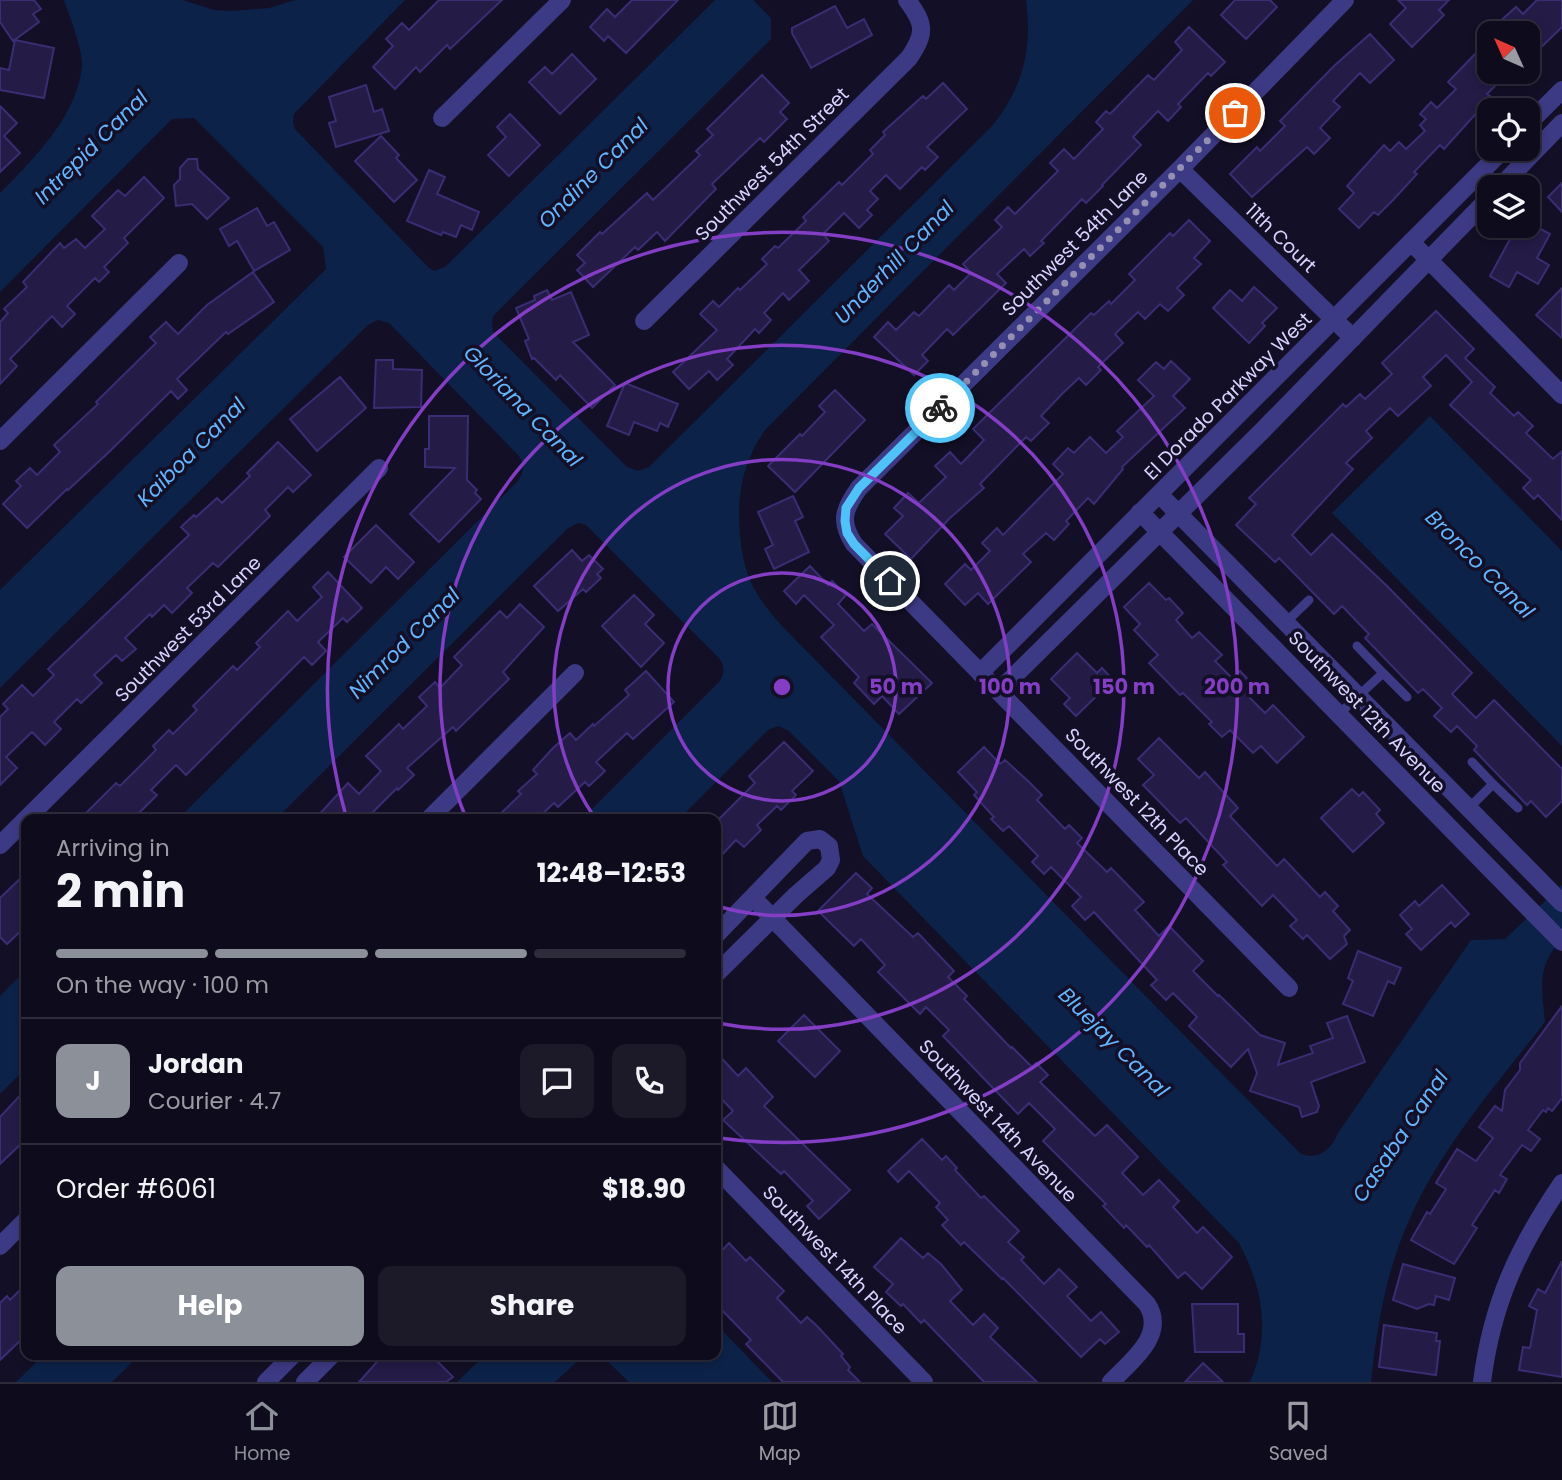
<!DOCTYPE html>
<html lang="en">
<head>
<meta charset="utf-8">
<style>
	:root { --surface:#0e0b1c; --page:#1c1929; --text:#f1f3f6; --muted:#9b9ba3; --line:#2e2b3b; --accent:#8c9099 }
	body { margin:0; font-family:Poppins,sans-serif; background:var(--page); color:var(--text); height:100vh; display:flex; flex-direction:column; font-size:26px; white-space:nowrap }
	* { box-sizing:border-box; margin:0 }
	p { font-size:23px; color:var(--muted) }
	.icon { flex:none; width:38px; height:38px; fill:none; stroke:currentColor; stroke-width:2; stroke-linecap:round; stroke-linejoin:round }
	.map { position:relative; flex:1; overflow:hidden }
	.sheet { position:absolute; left:21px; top:814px; width:700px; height:546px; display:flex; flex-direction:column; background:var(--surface); border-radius:14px; box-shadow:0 4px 10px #0003,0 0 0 2px var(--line) }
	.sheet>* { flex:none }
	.needle { width:46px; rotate:315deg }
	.controls { position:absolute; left:1477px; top:21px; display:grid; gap:14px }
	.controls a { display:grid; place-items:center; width:63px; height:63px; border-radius:14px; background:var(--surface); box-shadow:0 4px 10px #0003,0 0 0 2px var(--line); font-size:35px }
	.pin { position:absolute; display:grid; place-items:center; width:60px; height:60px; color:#fff; margin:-30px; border:4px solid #fff; border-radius:50%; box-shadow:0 2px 7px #0007 }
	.courier { position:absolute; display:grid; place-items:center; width:70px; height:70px; margin:-35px; border:5px solid #4fc3f7; border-radius:50%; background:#fff; color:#222; box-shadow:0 2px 9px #0007 }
	.headline em { font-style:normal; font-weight:700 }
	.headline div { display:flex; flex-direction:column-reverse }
	.headline { display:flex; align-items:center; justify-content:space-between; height:119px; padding:0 35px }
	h1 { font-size:46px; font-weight:700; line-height:52px }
	.bar { display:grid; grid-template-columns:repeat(4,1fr); gap:10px 7px; align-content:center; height:84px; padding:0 35px }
	.bar i { height:9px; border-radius:5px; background:var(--line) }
	.bar .selected { background:var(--accent) }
	.bar p { grid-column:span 4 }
	.line { display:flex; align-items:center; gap:18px; padding:0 35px; border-top:2px solid var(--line) }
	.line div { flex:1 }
	.round { display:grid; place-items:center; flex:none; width:74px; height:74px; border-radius:14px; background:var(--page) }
	.primary-button { display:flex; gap:14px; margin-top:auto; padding:14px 35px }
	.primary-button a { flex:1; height:80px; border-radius:14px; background:var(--accent); color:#fff; font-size:28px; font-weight:700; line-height:80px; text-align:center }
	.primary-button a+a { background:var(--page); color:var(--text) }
	.dock { display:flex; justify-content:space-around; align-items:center; height:98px; border-top:2px solid var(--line); background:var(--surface); font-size:19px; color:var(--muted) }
	.dock a { display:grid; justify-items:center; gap:4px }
	.dock .selected { color:var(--accent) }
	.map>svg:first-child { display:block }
	.water { fill:#0c2248 }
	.building { fill:#241b47; stroke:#3b2d73; stroke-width:2 }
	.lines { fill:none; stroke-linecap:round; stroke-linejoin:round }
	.service { stroke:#3d3a85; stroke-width:9 }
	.minor { stroke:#3d3a85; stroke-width:18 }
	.tertiary { stroke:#3d3a85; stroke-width:18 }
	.done { stroke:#948fb3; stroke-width:7; stroke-dasharray:0 12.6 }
	.route { stroke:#4fc3f7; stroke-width:9 }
	.ring { fill:none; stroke:#843dc5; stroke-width:3.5 }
	.labels { text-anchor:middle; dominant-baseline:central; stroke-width:7; stroke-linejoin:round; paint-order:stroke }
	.street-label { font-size:19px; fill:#d9d4ff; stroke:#130f26 }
	.water-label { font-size:21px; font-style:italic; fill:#62b6ff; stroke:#130f26 }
	.centre { fill:#843dc5; stroke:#130f26; stroke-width:3.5 }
	.ring-label { font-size:21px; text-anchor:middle; font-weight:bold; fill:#843dc5; stroke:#130f26; stroke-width:7; stroke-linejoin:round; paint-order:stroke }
</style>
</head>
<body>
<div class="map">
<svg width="1562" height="1382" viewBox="0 0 1562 1382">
	<rect width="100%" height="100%" fill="#130f26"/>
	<!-- water -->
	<path class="water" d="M64,0H183L214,10L231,11L269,8L295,0H405L294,114L293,122L295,129L429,268L434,271L445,267L715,0H753L771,18V39L493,316L492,324L493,332L627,467L638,471L649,467L993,125C1024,84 1032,51 1026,0H1193L765,430C740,466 736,501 741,544C743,560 747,576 755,590C762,603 772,614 781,625L1300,1153C1317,1162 1332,1149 1338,1133L1471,940L1505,939L1562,885V940C1536,965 1542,989 1545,1022C1498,1083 1443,1145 1411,1216C1387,1267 1377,1325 1371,1382H1250C1271,1334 1263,1288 1239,1243L863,856L839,781L789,731L778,726L768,730L679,819H582L719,682C725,673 725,667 719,658L586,525L578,523L567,529L276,819H178L518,481C524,471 525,464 518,455L389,323L378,320L368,325L0,688V590L326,269L323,247L194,118L172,119L0,292V193C33,160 80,113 82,63C82,48 69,15 64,0Z
		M1430,416L1562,551V746L1332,513Z
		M26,970V1068L0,1094V996Z
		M716,1324L772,1382H629L601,1355L716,1354Z
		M44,1355V1354L140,1355L112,1382H16Z
		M485,1355V1354L584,1355L555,1382H457Z"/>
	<!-- building -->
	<path class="building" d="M0,0H34L41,9L33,14L39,22L13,41L0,22Z
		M439,0H502L450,49L447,45L420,72L416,67L395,89L373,67L393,46L386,39L402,23L409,30Z
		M632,0H678L626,53L608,36L604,41L590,27L607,9L615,17Z
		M1235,0H1270L1277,7L1246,39L1221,15Z
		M1398,0H1449L1439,10L1444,15L1412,47L1390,24L1406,8Z
		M1537,0H1562V27L1528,60V33H1506L1497,24L1516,7L1523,14Z
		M835,6L847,28L864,19L872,35L811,68L792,33V28Z
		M1189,27L1225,62L1211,76L1208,73L1178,104L1181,107L1168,121L1158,111L1133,137L1141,145L1102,185L1103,186L1086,203L1082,199L1041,241L1044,243L1030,256L1024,249L997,274L1006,283L953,335L947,329L922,355L928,361L914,375L874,337L888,322L896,330L914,312L919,316L949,285L954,290L971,273L963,264L1002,227L995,220L1008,207L1015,214L1058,171L1050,163L1064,149L1074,159L1103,129L1096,122L1106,111L1110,114L1148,75L1154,80L1182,50L1175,42Z
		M1370,34L1394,60L1370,83L1360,73L1333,101L1340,107L1320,128L1330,138L1314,154L1307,147L1252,197L1230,174L1257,147L1260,151L1285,126L1280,121L1334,66Z
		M15,40L54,48L44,98L0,90V68L9,70Z
		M1479,50L1489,60V72H1509L1487,94L1491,97L1444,149L1440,145L1414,172L1417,174L1394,199L1378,215L1374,212L1359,228L1339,209L1354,193L1347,186L1384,145L1390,151L1399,142L1406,149L1425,131L1420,125L1426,119L1420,114L1431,102L1437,108L1456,89L1448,82Z
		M572,54L596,79L560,114L529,82L545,67L552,74Z
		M762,75L789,103L780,112L787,119L764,142L760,138L712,184L716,189L665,241L657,232L638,250L635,247L593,287L577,270L585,263L577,255L600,232L602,234L647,193L653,200L700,155L696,151L713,135L707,129Z
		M943,83L967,109L927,147L938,157L925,170L922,167L900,189L886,175L870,191L878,199L867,210L872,215L859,228L844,213L823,234L829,241L799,270L809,281L789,300L783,293L764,313L771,320L759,333L755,329L727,359L733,365L717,380L709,371L689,389L673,372L717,330L700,314L713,301L719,307L738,288L740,290L767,264L762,259L775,246L778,248L806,221L803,217L839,182L842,185L873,154L870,150L885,135L883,132L923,96L926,99Z
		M366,85L374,112L382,109L389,131L336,147L329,123L336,121L329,97Z
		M0,106L17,123L4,136L20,153L0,172Z
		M510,114L540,145L509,176L488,155L506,137L497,127Z
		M381,136L399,155L396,158L417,180L394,202L355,161Z
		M188,159H197L198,169L229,198L207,219L192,204L176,206L174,185L180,179V168Z
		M429,170L445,177L437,194L479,212L472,230L461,225L456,237L443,232L441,235L407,221Z
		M144,177L164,198L124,238L128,243L104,267L109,272L99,282L95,278L67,306L75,314L62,327L52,316L10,359L17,366L0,384V322L8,313L4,309L27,287L23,282L60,243L64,248L76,239L85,248L105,229L92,216L118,190L125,196Z
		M1562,183V212L1548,197Z
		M257,208L267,226L274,222L290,250L254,271L237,241L229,246L220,229Z
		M1189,220L1210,241L1194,258L1201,264L1177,288L1184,295L1168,311L1160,304L1145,319L1138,312L1115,334L1123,343L1098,367L1101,370L1086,385L1079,378L1062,394L1041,416L1049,423L1031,441L1026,437L980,484L984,488L950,518L911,559L885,534L903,516L894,508L908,493L919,503L946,477L935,466L950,452L961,464L984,440L973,429L1091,313L1094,315L1109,301L1111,304L1135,280L1129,274L1170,233L1173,236Z
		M1517,226H1535L1550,234L1537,258L1549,265L1538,284L1517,272L1509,287L1490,276Z
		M253,272L274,302L228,334L226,332L177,379L187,390L178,399L171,391L109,452L68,490L67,489L27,528L3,504L21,486L16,481L30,468L37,475L60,452L54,445L98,404L96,402L156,343L150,337L166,322L178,334L207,305Z
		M1254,287L1277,308L1262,323L1265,326L1249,343L1213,308L1230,290L1242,301Z
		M1562,288V338L1536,315Z
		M547,290L552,300L571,292L589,335L573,342L615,385L592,408L560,375L556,380L534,358L532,359L525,341L529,339L516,308L535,300L534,296Z
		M1436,311L1474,349L1465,358L1495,387L1490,393L1514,416L1518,412L1533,426L1526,433L1553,459L1562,451V520L1538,495L1534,499L1523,488L1531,480L1450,405L1472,382L1446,355L1423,377L1431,386L1398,416L1390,408L1366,431L1372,438L1346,463L1353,469L1292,535L1311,555L1332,534L1387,586L1472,673L1452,694L1476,718L1494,700L1562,769V801L1546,817L1531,801L1527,805L1503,780L1474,750L1477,746L1457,726L1451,732L1434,716L1442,708L1423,689L1418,693L1365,638L1369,634L1342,606L1334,614L1279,558L1275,562L1236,525L1256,504L1249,498L1343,404L1346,407L1360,394L1365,399L1392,374L1382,363Z
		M376,360H393V369L422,370L421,407L374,408Z
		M1171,361L1190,379L1173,396L1185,408L1122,467L1123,469L1094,504L1088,498L1066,521L1069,524L1054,540L1046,533L1023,554L1031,562L988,604L978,593L965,605L945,584L965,564L971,570L990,551L982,543L997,528L1003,535L1063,474L1053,464L1068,448L1074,453L1090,437L1106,453L1123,437L1117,431L1154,396L1138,380L1156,362L1164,369Z
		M340,377L366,408L317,451L290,419Z
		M625,383L678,404L668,427L660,423L657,431L634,422L629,435L607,426Z
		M835,390L865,420L795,492L768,466L800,434L802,436L825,412L819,406Z
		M429,416H468L467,480L477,490L475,493L481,499L439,542L410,514L455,468L425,467V449H429Z
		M278,442L311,475L293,492L288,487L265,510L270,516L218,567L213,563L187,588L192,593L172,613L164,605L152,617L150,614L125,638L136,649L122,661L116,655L94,675L102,683L81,703L77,699L54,722L61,729L45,745L32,732L6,757L17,768L0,785V717L8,709L3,704L22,685L33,696L54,675L48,669L189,535L181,527L194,515L196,517L217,498L222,503L250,476L247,473Z
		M793,496L803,517L795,521L809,552L774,569L765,549L773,545L758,512Z
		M376,525L414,562L398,579L386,567L371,583L344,557Z
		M572,550L582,561L589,555L603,569L597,574L601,578L586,592L583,589L558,611L534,586Z
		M810,566L828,585L832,581L846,595L838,604L864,631L872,624L932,683L899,714L882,696L874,704L854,683L859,677L821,637L834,625L804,595L796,604L784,591Z
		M328,572L362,608L347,622L343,618L318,642L326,651L312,665L304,657L186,775L176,765L151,790L157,795L140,812L147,819H80L116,783L120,786L156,750L153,746L169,730L173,734L197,710L193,706L233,666L237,670L260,647L256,643L288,611L297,621L322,597L313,587Z
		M1149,583L1166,600L1169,598L1183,613L1176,620L1192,638L1199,632L1222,655L1215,661L1232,678L1240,671L1255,687L1247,695L1265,713L1273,705L1304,737L1277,763L1261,746L1253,753L1230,730L1222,737L1209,724L1212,722L1183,693L1180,695L1149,663L1158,655L1134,630L1140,624L1124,607Z
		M634,595L654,615L645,624L664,643L641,667L602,626Z
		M520,604L544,627L503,672L509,679L456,731L453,727L407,768L414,775L398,790L397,788L366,819H315L348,783L359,794L381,771L366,756L399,724L403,729L427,706L419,697L435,682L440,688L462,665L454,657L500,611L507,618Z
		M1077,653L1097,673L1102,668L1113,680L1076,716L1064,704L1070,698L1051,679Z
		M646,671L674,702L633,739L627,733L596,762L605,771L589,786L585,782L558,807L554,803L537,819H495L521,794L518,791L537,774L533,770L553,748L570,733L576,740L593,724L594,726L629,695L625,690Z
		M1159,738L1199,778L1205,772L1238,808L1230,816L1277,866L1284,859L1320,897L1325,892L1338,906L1333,911L1350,930L1344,936L1347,944L1330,959L1307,935L1303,939L1290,926L1297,920L1273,895L1262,906L1223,865L1227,862L1186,818L1180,823L1143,785L1154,775L1138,759Z
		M784,742L813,771L792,791L796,795L781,810L777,806L757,825L761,830L744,847L736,840L716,861V822L755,783L749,776Z
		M984,747L1000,764L1005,760L1029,782L1042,795L1037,800L1065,829L1069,825L1082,838L1077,843L1107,872L1111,868L1144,902L1135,910L1159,936L1169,926L1203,961L1193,971L1218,996L1219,995L1260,1035L1285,1043L1278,1065L1313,1053L1310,1046L1333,1038L1327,1023L1347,1016L1365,1062L1311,1082L1319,1106L1317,1112L1302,1117L1299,1107L1250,1091L1257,1073L1248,1049L1231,1067L1189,1026L1197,1017L1173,993L1166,1000L1151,985L1157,980L1094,912L1085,920L1072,906L1081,897L1051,867L1044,874L1032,862L1038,856L1009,826L1003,831L991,819L994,817L974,795L977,792L958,772Z
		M1352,789L1359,796L1363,792L1380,810L1376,814L1384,823L1353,852L1321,818Z
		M26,873V926L7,944L0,937V898Z
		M856,873L872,888L867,894L913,937L918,933L954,971L948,977L967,996L964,999L1011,1048L1012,1047L1032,1067L1036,1063L1048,1075L1040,1082L1095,1136L1107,1125L1138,1157L1122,1173L1143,1195L1159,1180L1179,1201L1173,1207L1197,1233L1203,1227L1232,1257L1202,1289L1185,1272L1178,1278L1149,1245L1147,1247L1126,1225L1124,1228L1103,1206L1106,1204L1043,1141L1055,1129L1029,1103L1018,1114L943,1036L949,1030L926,1007L920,1014L878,972L885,965L861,939L854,946L818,911Z
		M1442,885L1469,914L1455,927L1451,922L1421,950L1406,934L1412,929L1400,915L1415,901L1419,906Z
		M1358,951L1401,968L1394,984L1388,981L1373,1016L1343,1004L1353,981L1348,978Z
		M1562,1006V1098L1552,1111L1548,1108L1546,1112L1543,1110L1528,1130L1540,1139L1531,1151L1522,1145L1500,1175L1507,1179L1499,1193L1495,1190L1472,1225L1477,1228L1454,1264L1411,1240L1427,1212L1430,1214L1446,1189L1436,1183L1457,1149L1476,1161L1493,1138L1479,1127L1495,1106L1502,1111L1505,1090L1520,1070V1063Z
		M804,1015L840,1051L815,1077L778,1041Z
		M716,1052L738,1076L746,1068L773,1097L764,1106L850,1190L819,1219L807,1206L813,1201L784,1171L781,1174L723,1120L733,1111L716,1093Z
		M26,1089V1139L0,1164V1117Z
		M922,1139L942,1160L946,1156L957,1168L955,1170L981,1198L984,1196L1019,1231L1008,1242L1024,1257L1021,1260L1044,1284L1059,1269L1077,1287L1067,1296L1091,1321L1101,1312L1119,1332L1105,1344L1100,1339L1081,1357L1003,1278L1002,1279L964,1242L961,1245L942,1225L948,1220L936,1207L940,1203L909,1171L898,1182L888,1171Z
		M901,1238L923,1258L928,1253L941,1264L962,1290L950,1301L973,1325L984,1314L998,1328L990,1337L1037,1382H984L924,1320L921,1323L903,1304L901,1306L886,1292L893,1284L874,1267Z
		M729,1243L746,1261L750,1257L784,1291L777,1298L801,1323L807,1317L817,1326L843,1354L841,1356L850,1367L848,1370L860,1382H783L746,1344L751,1340L716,1304V1257Z
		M1562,1261V1377L1519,1370L1523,1347L1530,1348L1537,1310L1529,1306L1538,1289L1545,1293Z
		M1403,1264L1455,1278L1449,1300L1436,1296L1434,1305L1429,1304L1417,1309L1393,1300Z
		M26,1284V1335L0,1360V1303L7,1296L10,1300Z
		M1192,1304H1238V1334H1244V1352H1195Z
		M1384,1325L1437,1333L1436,1341H1440L1436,1375L1379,1367Z
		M384,1354H430L453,1377L446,1382H359Z
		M1203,1363L1223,1382H1185Z"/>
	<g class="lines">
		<!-- service -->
		<path class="service" d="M1285,623L1309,600
			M1383,673L1407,697
			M1339,714L1383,673L1357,646
			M1493,784L1518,808
			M1469,808L1493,784L1472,762"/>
		<!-- minor -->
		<path class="minor" d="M442,118L562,0
			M1180,169L1353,338
			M1411,242L1562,395
			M644,321L909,58C926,33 925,24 907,0
			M0,441L179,263
			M429,819L575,673
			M0,845L379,468
			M753,898L1147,1304C1167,1335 1131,1361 1111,1382
			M1289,988L854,544C839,521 844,509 859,488L1180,169L1345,0
			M716,1168L924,1382
			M0,1246L26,1220
			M1482,1382C1492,1303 1518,1248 1562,1183"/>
		<!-- tertiary -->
		<path class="tertiary" d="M1528,124L1562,90
			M1500,187L1562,123
			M1159,494L1562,903
			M1140,512L1562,942
			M980,673C1154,497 1330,325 1504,149
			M999,691L1262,431L1489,198
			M716,935L807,841L820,839L829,846L831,860L827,868L796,895L716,974
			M266,1382L294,1354
			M305,1382L333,1354"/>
	</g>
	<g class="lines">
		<!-- done -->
		<path class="done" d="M940,408L1235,113"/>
		<!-- route -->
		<path class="route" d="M890,581L854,544L847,533L845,521L846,508L859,488L940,408"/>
	</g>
	<!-- distance rings -->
	<g class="ring">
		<circle cx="782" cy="687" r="114"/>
		<path d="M595 818A228 228 0 1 1 717 906"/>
		<path d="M466 818A342 342 0 1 1 717 1023"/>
		<path d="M346 816A455 455 0 1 1 719 1138"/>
	</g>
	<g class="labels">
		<!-- street labels -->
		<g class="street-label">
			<text transform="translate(772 164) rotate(-45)">Southwest 54th Street</text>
			<text transform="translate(1281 238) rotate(44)">11th Court</text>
			<text transform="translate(1075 243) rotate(-45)">Southwest 54th Lane</text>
			<text transform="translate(1228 396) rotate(-45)">El Dorado Parkway West</text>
			<text transform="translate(188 629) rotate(-45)">Southwest 53rd Lane</text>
			<text transform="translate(1367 712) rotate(46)">Southwest 12th Avenue</text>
			<text transform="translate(1137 802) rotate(46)">Southwest 12th Place</text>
			<text transform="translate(998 1121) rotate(46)">Southwest 14th Avenue</text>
			<text transform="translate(835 1260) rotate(46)">Southwest 14th Place</text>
		</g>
		<!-- water labels -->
		<g class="water-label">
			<text transform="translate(91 147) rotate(-45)">Intrepid Canal</text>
			<text transform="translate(593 173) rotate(-45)">Ondine Canal</text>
			<text transform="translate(894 262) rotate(-46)">Underhill Canal</text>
			<text transform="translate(523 406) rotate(46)">Gloriana Canal</text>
			<text transform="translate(191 452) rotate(-45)">Kaiboa Canal</text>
			<text transform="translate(1480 564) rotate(45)">Bronco Canal</text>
			<text transform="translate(404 643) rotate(-45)">Nimrod Canal</text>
			<text transform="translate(1114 1042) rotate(45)">Bluejay Canal</text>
			<text transform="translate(1400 1136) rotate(-56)">Casaba Canal</text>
		</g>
	</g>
	<circle cx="782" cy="687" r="10" class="centre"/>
	<g class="ring-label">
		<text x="896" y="694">50 m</text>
		<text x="1010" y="694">100 m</text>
		<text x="1124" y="694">150 m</text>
		<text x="1237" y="694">200 m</text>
	</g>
</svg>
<div class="controls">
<a><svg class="needle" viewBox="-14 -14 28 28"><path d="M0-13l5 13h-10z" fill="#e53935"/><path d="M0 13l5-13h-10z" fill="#9b9ba3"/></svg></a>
<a><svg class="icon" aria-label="locate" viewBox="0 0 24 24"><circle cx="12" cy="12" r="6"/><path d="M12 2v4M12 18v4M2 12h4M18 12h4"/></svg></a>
<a><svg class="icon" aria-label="layers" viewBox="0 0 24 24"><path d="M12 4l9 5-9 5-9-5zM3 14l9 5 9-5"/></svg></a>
</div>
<div class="pin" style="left:1235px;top:113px;background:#ea580c"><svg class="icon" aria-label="bag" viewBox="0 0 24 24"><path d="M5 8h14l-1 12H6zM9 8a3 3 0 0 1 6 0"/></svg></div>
<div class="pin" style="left:890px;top:581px;background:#1f2937"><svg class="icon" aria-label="home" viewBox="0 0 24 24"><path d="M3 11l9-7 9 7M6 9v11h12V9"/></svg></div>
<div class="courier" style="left:940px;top:408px"><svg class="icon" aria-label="bike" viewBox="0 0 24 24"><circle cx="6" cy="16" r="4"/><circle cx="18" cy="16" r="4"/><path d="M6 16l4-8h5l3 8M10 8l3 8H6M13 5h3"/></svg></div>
<section class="sheet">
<div class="headline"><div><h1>2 min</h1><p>Arriving in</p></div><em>12:48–12:53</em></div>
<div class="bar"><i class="selected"></i><i class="selected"></i><i class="selected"></i><i></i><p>On the way · 100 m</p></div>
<div class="line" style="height:126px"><b class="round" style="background:var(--accent);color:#fff">J</b><div><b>Jordan</b><p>Courier · 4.7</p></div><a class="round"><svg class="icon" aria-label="chat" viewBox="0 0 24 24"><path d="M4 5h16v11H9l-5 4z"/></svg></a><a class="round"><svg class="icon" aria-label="phone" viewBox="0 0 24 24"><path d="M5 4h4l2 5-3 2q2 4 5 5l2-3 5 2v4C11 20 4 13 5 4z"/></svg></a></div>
<div class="line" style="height:91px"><div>Order #6061</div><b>$18.90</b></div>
<div class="primary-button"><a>Help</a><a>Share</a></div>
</section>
</div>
<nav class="dock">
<a class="selected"><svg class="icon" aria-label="home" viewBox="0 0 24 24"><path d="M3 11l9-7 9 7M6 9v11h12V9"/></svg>Home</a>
<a><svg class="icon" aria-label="map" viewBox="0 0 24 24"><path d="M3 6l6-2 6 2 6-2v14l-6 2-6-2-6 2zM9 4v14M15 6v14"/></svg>Map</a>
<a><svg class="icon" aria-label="saved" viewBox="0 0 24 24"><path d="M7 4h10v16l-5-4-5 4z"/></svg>Saved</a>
</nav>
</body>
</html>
